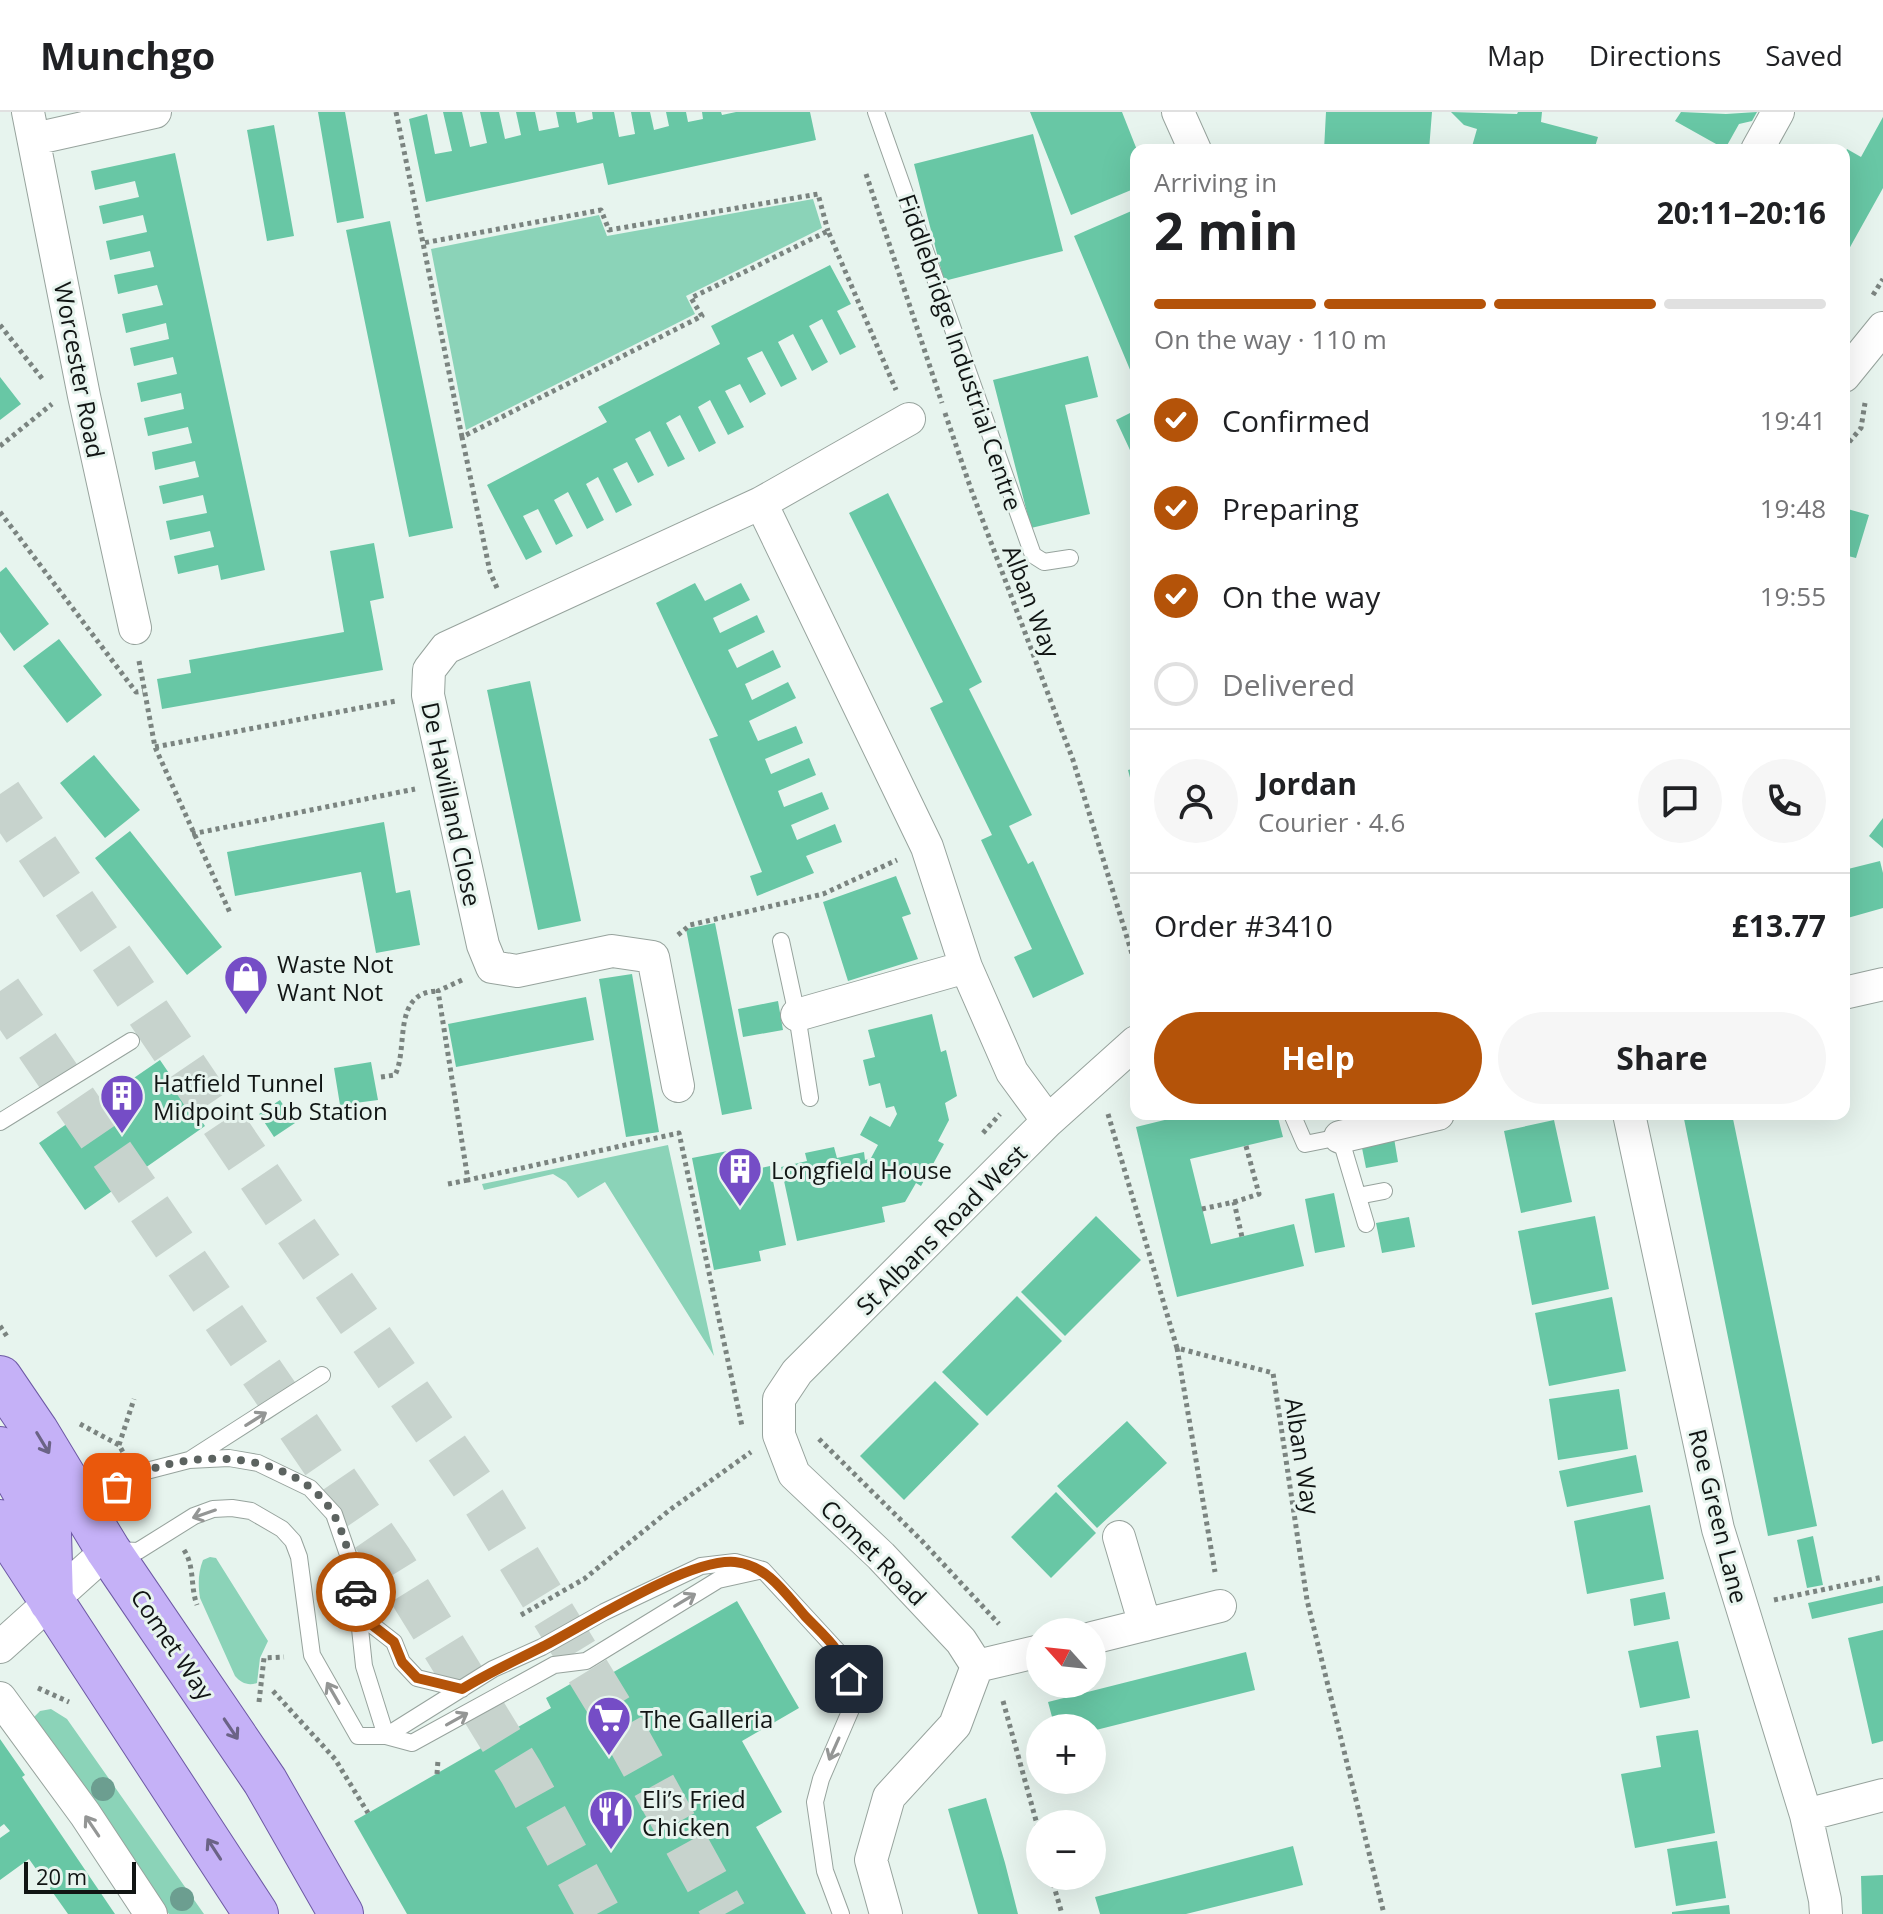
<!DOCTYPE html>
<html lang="en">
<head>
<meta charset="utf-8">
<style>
	:root { --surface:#fff; --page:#f6f6f6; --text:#202124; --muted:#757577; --line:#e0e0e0; --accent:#b45309 }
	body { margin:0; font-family:"Open Sans",sans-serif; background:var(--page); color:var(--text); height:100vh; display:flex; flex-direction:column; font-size:30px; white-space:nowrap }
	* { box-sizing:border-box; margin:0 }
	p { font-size:26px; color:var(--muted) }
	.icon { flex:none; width:44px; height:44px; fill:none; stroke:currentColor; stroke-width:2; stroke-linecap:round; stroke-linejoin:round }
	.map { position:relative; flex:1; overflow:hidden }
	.sheet { position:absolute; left:1130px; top:32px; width:720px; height:976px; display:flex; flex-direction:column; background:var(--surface); border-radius:16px; box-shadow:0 8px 32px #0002 }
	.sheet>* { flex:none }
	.needle { width:52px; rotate:297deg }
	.controls { position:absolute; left:1026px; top:1506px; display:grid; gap:16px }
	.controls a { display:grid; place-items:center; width:80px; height:80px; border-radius:50%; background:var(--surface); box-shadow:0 8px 32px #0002; font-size:40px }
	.scale { position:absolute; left:24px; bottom:20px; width:112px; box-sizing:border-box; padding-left:8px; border:4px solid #111514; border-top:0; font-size:22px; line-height:28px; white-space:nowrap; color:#111514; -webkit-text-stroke:6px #e7f4ee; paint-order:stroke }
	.pin { position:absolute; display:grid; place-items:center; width:68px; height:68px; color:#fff; margin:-34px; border-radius:16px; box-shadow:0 4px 12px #0006 }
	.courier { position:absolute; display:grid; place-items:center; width:80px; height:80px; margin:-40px; border:6px solid #b45309; border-radius:50%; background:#fff; color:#222; box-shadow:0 2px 10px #0007 }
	.summary em { font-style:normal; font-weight:700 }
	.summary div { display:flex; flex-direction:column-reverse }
	.summary { display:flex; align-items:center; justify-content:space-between; height:136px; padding:0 24px }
	h1 { font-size:52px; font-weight:700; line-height:60px }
	.bar { display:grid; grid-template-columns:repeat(4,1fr); gap:12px 8px; align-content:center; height:96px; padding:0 24px }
	.bar i { height:10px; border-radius:6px; background:var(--line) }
	.bar .selected { background:var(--accent) }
	.bar p { grid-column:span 4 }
	.line { display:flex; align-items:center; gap:20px; padding:0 24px; border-top:2px solid var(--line) }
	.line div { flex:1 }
	.round { display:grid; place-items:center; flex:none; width:84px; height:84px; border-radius:42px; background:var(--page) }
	ol { padding:0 24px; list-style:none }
	li { display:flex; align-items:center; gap:24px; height:88px }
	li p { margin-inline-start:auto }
	li .icon { padding:8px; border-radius:50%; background:var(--accent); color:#fff; stroke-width:4 }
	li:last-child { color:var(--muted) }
	li i { width:44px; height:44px; border:4px solid var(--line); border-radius:50% }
	.button { display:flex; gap:16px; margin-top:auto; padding:16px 24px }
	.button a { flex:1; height:92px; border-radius:48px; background:var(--accent); color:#fff; font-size:32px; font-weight:700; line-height:92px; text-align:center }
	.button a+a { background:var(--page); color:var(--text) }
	header { display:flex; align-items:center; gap:48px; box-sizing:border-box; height:112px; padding:0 40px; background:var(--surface); border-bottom:2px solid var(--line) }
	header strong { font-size:38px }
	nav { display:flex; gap:44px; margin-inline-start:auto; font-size:28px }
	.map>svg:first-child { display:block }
	.green { fill:#8bd3b8 }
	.building { fill:#68c7a5 }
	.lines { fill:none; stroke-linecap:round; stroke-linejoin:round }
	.motorway-tunnel { stroke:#c7d3cd; stroke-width:44; stroke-dasharray:44 22; stroke-linecap:butt }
	.service-casing { stroke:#97a39d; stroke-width:18 }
	.minor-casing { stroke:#97a39d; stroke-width:34 }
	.primary-casing { stroke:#6d59a4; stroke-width:46 }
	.path { stroke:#7b8480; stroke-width:5; stroke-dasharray:4 4; stroke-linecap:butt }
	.service { stroke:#fff; stroke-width:16 }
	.minor { stroke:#fff; stroke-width:32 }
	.primary { stroke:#c5b1f7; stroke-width:44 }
	.tree { fill:#6c9e90 }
	.oneway { stroke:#949695 }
	.oneway2 { stroke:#6b6386 }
	.done { stroke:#5c6360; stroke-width:8; stroke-dasharray:0 14.4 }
	.route { stroke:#b45309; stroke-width:10 }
	.labels { text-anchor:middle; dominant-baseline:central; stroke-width:6; stroke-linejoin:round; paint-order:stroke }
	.street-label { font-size:24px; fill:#111514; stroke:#e7f4ee }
	.poi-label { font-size:24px; fill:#111514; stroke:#e7f4ee; text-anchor:start }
</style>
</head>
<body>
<header>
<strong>Munchgo</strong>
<nav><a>Map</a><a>Directions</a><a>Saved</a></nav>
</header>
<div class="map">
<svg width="1883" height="1802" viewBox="0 0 1883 1802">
	<rect width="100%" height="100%" fill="#e7f4ee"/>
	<!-- green -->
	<path class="green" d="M813,87L822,116L686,184L695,202L466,318L431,137L599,103L607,124Z
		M668,1033L714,1244L605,1070L578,1086L566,1070L553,1062L484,1078L482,1072Z
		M210,1445L216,1446L268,1529L260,1546L257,1571C248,1574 241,1571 235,1564L200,1486C198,1472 198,1461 203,1448Z
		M51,1597L67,1607L204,1802H169L34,1605L40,1599Z"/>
	<!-- building -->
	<path class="building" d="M318,0H345L364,106L337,111Z
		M443,0H462L470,35L487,31L480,0H499L505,27L521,23L516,0H535L539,19L559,15L556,0H575L577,11L593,7L592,0H614L619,25L635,22L631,0H650L654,18L669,14L666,0H686L688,10L703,7L702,0H721L722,3L736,0H810L816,28L608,73L603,51L426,90L409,7L427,2L435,42L452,39Z
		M1030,0H1122L1137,38L1136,76L1071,103Z
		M1326,0H1432L1429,38H1324Z
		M1451,0L1517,2L1518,0H1542L1541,10L1598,25L1594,38H1471L1477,17L1464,13Z
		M1681,0L1726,2L1757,0L1752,9L1739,12L1725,37L1675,9Z
		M1883,5V76L1844,146V43L1847,37L1861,45Z
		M274,13L294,124L267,129L247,18Z
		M1033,22L1063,139L944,169L914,52Z
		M175,41L265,458L221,468L218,453L178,462L174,444L214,435L210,419L170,428L166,409L207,401L203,383L163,392L159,374L199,365L195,349L155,358L152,340L192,331L188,315L148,324L144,306L184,297L181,281L141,290L137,271L177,262L173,245L134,254L130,236L169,227L166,211L126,221L122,202L163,193L157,173L118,182L114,163L154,155L150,139L110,148L106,129L147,120L143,103L103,112L99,94L139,85L135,69L95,78L91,59Z
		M1136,97V272L1074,124Z
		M390,109L453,416L409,425L346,118Z
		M830,153L851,192L837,199L856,235L840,243L822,207L809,214L828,250L812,259L793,222L778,230L797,267L781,275L762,239L747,246L766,282L750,291L740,272L725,279L744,315L728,323L710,288L698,295L716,331L699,340L680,303L666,311L685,347L668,355L650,319L635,327L654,363L638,371L627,350L613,357L632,393L616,401L598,365L586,372L604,408L587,417L568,380L554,388L573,424L556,433L538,397L523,404L542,440L526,448L487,373L607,310L598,295L720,232L711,214Z
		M1088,244L1098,285L1065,293L1090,402L1031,416L993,268Z
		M0,265L21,292L0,308Z
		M1136,298V351L1116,308Z
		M888,381L982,570L969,577L1032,703L1009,714L1028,752L1033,749L1084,862L1033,886L1014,845L1032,837L981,728L992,723L930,596L943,590L849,401Z
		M1844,396L1869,403L1856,446L1844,443Z
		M374,431L384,486L370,489L383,558L162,597L157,567L191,561L189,548L344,520L330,439Z
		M6,455L49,512L14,539L0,520V460Z
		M695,471L705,489L741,471L750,488L713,506L720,521L757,503L765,520L728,538L737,556L773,538L781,555L745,572L752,588L788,570L796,586L749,609L758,629L796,614L803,631L765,647L771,662L809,646L816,663L778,679L784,695L822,680L829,697L791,713L797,728L835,712L842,730L806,744L814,761L757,784L750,764L762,760L709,627L718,624L656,491Z
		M59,527L102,583L67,611L23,554Z
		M530,569L581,809L538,818L487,578Z
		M94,643L140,698L105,726L60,671Z
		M1136,656V685H1135L1128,658Z
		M1883,706V736L1869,724Z
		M384,710L396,781L410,778L420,833L376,841L361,760L235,784L227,740Z
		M130,719L222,835L187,863L95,746Z
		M1880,749L1883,761V796L1844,807V758Z
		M896,764L911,802L902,805L918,847L848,869L823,790Z
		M715,811L752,997L722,1003L686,817Z
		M632,862L659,1020L626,1025L599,867Z
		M586,885L594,928L456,955L448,912Z
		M778,889L783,918L743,925L738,897Z
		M932,902L941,940L946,938L957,984L945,991L949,1008L938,1029L944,1032L921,1074L916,1071L905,1090L882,1095L885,1110L797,1129L781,1055L807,1049L805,1041L834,1035L837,1046L864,1040L865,1048L871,1046L878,1033L860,1023L870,1004L890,1015L897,1002L894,994L886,996L880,971L869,974L863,948L875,945L868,918Z
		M160,948L205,1014L85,1098L39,1031Z
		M371,950L378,988L340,993L334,956Z
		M280,988L295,1011L274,1025L259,1002Z
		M1189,1002H1277L1283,1025L1190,1047L1211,1132L1294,1112L1304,1154L1177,1185L1136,1015Z
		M1683,1002H1732L1817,1414L1768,1424Z
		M1554,1008L1572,1090L1521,1101L1504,1019Z
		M1393,1020L1398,1050L1366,1056L1360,1026Z
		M743,1036L747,1059L770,1054L786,1133L759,1139L761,1149L714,1158L692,1046Z
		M1334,1081L1345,1135L1315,1141L1305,1087Z
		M1096,1104L1141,1148L1065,1224L1021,1180Z
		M1595,1104L1609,1177L1532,1193L1518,1119Z
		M1409,1105L1415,1135L1382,1141L1376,1111Z
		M1017,1184L1062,1229L987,1304L942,1260Z
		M1612,1185L1626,1259L1549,1274L1535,1201Z
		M935,1269L979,1312L904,1388L860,1344Z
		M1619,1277L1628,1337L1558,1348L1549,1287Z
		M1127,1309L1167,1351L1097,1416L1057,1374Z
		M1636,1343L1643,1380L1567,1395L1559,1359Z
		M1056,1380L1096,1421L1051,1466L1011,1425Z
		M1650,1393L1664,1467L1587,1482L1574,1409Z
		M1813,1424L1823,1473L1807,1476L1797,1428Z
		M1883,1474V1491L1812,1507L1808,1491Z
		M1665,1480L1670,1507L1634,1514L1630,1487Z
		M737,1489L799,1596L742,1629L782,1700L756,1715L806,1802H407L354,1709L551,1596L546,1586L579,1567L584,1577Z
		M1883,1518V1629L1872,1632L1848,1526Z
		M1678,1529L1690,1586L1640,1596L1628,1539Z
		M1246,1540L1255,1578L1092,1619V1616H1055L1048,1590Z
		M1698,1618L1715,1721L1635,1736L1621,1662L1661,1655L1656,1624Z
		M0,1627L25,1663L22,1665L115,1802H68L29,1747L0,1768V1726L10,1719L4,1712L0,1715Z
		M986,1686L1005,1751L1018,1802H978L948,1697Z
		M1717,1729L1726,1786L1676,1794L1667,1737Z
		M1293,1734L1303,1773L1186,1802H1100L1095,1785Z
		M1883,1763V1802H1862L1861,1764Z
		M1729,1793L1730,1802H1672V1800Z"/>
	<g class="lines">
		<!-- motorway-tunnel -->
		<path class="motorway-tunnel" d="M0,682L297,1120L485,1391L620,1612L725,1802
			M0,879L391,1449L521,1660L599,1802"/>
		<!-- service casing -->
		<g class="service-casing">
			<path id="service" d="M876,0L1033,443L1044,450L1070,446
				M781,829L797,903L810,986
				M1292,1002L1305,1032L1340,1025L1366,1112
				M0,1010L131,929
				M1358,1084L1384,1079
				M191,1347L322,1263
				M105,1411L103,1393L117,1375L135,1362L189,1348L229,1346L258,1351L310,1376L334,1402L354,1460L364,1554L386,1624
				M117,1438L138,1439L194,1404L213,1397L232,1396L251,1399L282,1417L293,1429L299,1445L312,1543L358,1624H386L412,1631L554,1553L586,1549L718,1468L763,1458
				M358,1502L394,1530L402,1550L417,1566L462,1577
				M386,1624L493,1557L542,1535L604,1500L701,1454L735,1450L763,1458L844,1546L855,1588L821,1667L815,1690L825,1759L841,1802"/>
		</g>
		<!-- minor casing -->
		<g class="minor-casing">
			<path id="minor" d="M28,0L84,284L135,516
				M1178,0L1195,38
				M34,27L155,0
				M1757,38L1778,0
				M1844,264L1883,216
				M761,391L909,307
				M1844,881L1883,872
				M797,903L966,855
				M678,974L653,845L612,839L517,859L492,855L483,833L428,583L429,558L446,536L761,391L927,735L966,855L1012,960L1048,1009
				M1629,1002L1718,1417L1806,1703L1825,1788L1826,1802
				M1340,1025L1438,1002
				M1119,1425L1145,1513
				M1092,1526L1220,1494
				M0,1535L108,1438
				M977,1554L1040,1539
				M0,1586L85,1702L151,1802
				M1806,1703L1883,1683
				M886,1802L871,1748L889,1685L955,1613L977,1554L961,1529L881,1444L794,1362L779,1323V1287L797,1260L1048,1009L1136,930"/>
		</g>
		<!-- primary casing -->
		<g class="primary-casing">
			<path id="primary" d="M0,1266L36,1319L108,1438L265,1669L341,1802
				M0,1337L49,1421L51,1489
				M0,1410L256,1802"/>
		</g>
		<!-- path -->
		<path class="path" d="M396,0L423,131
			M866,62L942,291
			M1873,183L1883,167
			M0,213L44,269
			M945,301L972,380L1073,648L1136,855
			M462,325L423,131L601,98L609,118L818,82L828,119
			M0,334L52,292
			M1844,336L1861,316L1865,291
			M0,400L136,580L143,579
			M497,476L490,460L462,325L702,204L691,186L828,119L896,278
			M139,549L155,635L231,803
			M155,635L396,589
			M192,722L415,677
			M678,823L690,813L823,782L897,748
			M462,868L438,879L468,1068L679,1021L742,1314
			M381,965L395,963C409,936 391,880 438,879
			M1108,1002L1177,1236L1273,1261L1307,1488L1384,1802
			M983,1021L1000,1002
			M448,1072L468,1068
			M1234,1090L1259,1082L1246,1034
			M1202,1097L1234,1090L1242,1125
			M0,1214L8,1226
			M1177,1236L1215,1460
			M80,1312L119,1333L124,1342
			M819,1327L922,1429L999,1512
			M119,1333L134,1287
			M184,1438C195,1455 190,1474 197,1493
			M1774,1488L1883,1465
			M521,1503L584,1467L671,1397L751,1340
			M38,1576L69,1590
			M273,1579L335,1647L368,1701
			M1003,1589L1040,1723
			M259,1590L264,1546L284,1545
			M437,1662L438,1648
			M1051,1764L1062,1802"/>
		<!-- service -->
		<use href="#service" class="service"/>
		<!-- minor -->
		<use href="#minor" class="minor"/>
		<!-- primary -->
		<use href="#primary" class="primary"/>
	</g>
	<!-- trees -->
	<g class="tree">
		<circle cx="103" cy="1677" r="12"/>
		<circle cx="182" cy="1787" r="12"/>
	</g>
	<!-- one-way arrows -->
	<defs><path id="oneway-shaft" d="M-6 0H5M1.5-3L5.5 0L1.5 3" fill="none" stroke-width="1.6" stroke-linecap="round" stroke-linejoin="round" transform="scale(2)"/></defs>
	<g class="oneway">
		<use href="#oneway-shaft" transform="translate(256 1307) rotate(-32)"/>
		<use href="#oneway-shaft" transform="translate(204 1402) rotate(161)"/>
		<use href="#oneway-shaft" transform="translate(685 1488) rotate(-31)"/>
		<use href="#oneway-shaft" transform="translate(333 1581) rotate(-120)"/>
		<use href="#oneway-shaft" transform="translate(457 1607) rotate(-29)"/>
		<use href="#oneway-shaft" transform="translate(834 1637) rotate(114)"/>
		<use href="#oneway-shaft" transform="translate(92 1714) rotate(-124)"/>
	</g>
	<g class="oneway2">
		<use href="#oneway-shaft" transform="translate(43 1331) rotate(59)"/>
		<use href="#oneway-shaft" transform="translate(231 1617) rotate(56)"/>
		<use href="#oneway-shaft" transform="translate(214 1737) rotate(-123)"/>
	</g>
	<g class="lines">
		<!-- done -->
		<path class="done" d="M117,1375C174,1333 295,1334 334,1403C345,1423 354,1457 356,1480"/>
		<!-- route -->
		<path class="route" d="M356,1480L358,1502L394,1530L402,1550L417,1566L462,1577C488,1561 515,1549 542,1535C587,1512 688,1446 735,1450C767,1453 786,1482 805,1504C826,1526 842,1537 849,1567"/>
	</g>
	<!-- icons -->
	<defs>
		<g id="shop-pin" transform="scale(2.3)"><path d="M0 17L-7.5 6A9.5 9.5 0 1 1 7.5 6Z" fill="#754dc6" stroke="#e7f4ee"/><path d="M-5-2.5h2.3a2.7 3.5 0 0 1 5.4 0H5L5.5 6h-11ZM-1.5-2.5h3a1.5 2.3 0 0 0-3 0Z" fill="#fff"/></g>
		<g id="building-pin" transform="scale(2.3)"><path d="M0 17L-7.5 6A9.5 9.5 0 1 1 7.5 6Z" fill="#754dc6" stroke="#e7f4ee"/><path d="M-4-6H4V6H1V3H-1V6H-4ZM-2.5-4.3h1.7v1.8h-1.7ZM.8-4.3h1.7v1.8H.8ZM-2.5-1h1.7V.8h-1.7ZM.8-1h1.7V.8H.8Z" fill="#fff"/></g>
		<g id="supermarket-pin" transform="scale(2.3)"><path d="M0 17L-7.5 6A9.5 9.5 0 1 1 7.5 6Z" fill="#754dc6" stroke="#e7f4ee"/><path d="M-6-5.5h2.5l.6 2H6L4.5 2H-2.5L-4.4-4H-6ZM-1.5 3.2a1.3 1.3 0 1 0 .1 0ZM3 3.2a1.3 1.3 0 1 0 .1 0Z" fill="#fff"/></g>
		<g id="restaurant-pin" transform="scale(2.3)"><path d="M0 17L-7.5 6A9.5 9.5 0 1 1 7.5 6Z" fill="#754dc6" stroke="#e7f4ee"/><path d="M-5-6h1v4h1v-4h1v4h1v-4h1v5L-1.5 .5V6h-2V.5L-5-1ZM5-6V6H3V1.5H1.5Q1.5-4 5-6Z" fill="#fff"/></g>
	</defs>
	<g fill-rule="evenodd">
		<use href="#shop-pin" x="246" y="865"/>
		<use href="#building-pin" x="122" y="984"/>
		<use href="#building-pin" x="740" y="1057"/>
		<use href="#supermarket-pin" x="609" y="1606"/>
		<use href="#restaurant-pin" x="611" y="1700"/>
	</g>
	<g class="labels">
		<!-- street labels -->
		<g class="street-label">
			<text transform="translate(961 240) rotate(71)">Fiddlebridge Industrial Centre</text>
			<text transform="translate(80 258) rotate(79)">Worcester Road</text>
			<text transform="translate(1032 489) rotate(69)">Alban Way</text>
			<text transform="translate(452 692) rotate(78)">De Havilland Close</text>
			<text transform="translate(941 1117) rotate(-45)">St Albans Road West</text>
			<text transform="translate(1303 1344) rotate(81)">Alban Way</text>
			<text transform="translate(1719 1404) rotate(76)">Roe Green Lane</text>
			<text transform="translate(874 1440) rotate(45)">Comet Road</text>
			<text transform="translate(173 1532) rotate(56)">Comet Way</text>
		</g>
		<!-- poi labels -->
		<g class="poi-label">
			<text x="277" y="851">Waste Not<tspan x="277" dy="28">Want Not</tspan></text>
			<text x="153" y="970">Hatfield Tunnel<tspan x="153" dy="28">Midpoint Sub Station</tspan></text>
			<text x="771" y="1057">Longfield House</text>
			<text x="640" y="1606">The Galleria</text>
			<text x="642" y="1686">Eli’s Fried<tspan x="642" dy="28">Chicken</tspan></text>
		</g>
	</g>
</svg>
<div class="controls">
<a><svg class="needle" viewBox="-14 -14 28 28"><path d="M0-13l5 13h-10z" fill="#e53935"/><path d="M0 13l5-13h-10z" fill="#757577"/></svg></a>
<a>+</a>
<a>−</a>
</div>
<div class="scale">20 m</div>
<div class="pin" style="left:117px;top:1375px;background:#ea580c"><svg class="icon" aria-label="bag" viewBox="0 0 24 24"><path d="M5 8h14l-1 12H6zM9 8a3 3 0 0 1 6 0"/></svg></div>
<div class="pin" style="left:849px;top:1567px;background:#1f2937"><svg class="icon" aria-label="home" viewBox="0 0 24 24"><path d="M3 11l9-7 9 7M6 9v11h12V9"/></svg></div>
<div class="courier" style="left:356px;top:1480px"><svg class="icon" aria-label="car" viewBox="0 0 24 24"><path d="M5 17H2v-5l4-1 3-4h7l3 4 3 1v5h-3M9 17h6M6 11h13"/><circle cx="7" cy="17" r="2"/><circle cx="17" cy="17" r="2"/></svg></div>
<section class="sheet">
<div class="summary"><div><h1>2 min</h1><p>Arriving in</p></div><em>20:11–20:16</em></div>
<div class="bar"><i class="selected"></i><i class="selected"></i><i class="selected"></i><i></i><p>On the way · 110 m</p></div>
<ol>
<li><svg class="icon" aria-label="check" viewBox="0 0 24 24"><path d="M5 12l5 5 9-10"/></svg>Confirmed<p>19:41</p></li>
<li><svg class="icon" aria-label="check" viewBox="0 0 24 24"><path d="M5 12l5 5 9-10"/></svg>Preparing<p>19:48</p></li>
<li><svg class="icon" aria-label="check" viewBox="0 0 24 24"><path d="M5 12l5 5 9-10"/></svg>On the way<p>19:55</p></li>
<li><i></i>Delivered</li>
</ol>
<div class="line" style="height:144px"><a class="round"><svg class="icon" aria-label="person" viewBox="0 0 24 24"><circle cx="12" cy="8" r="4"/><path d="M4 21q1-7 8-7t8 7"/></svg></a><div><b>Jordan</b><p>Courier · 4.6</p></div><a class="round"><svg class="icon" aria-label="chat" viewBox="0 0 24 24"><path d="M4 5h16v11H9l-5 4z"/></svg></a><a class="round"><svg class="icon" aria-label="phone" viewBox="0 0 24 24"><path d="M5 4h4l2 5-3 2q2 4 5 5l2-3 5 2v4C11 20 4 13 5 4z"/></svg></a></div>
<div class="line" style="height:104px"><div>Order #3410</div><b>£13.77</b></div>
<div class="button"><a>Help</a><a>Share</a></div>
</section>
</div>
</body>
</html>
